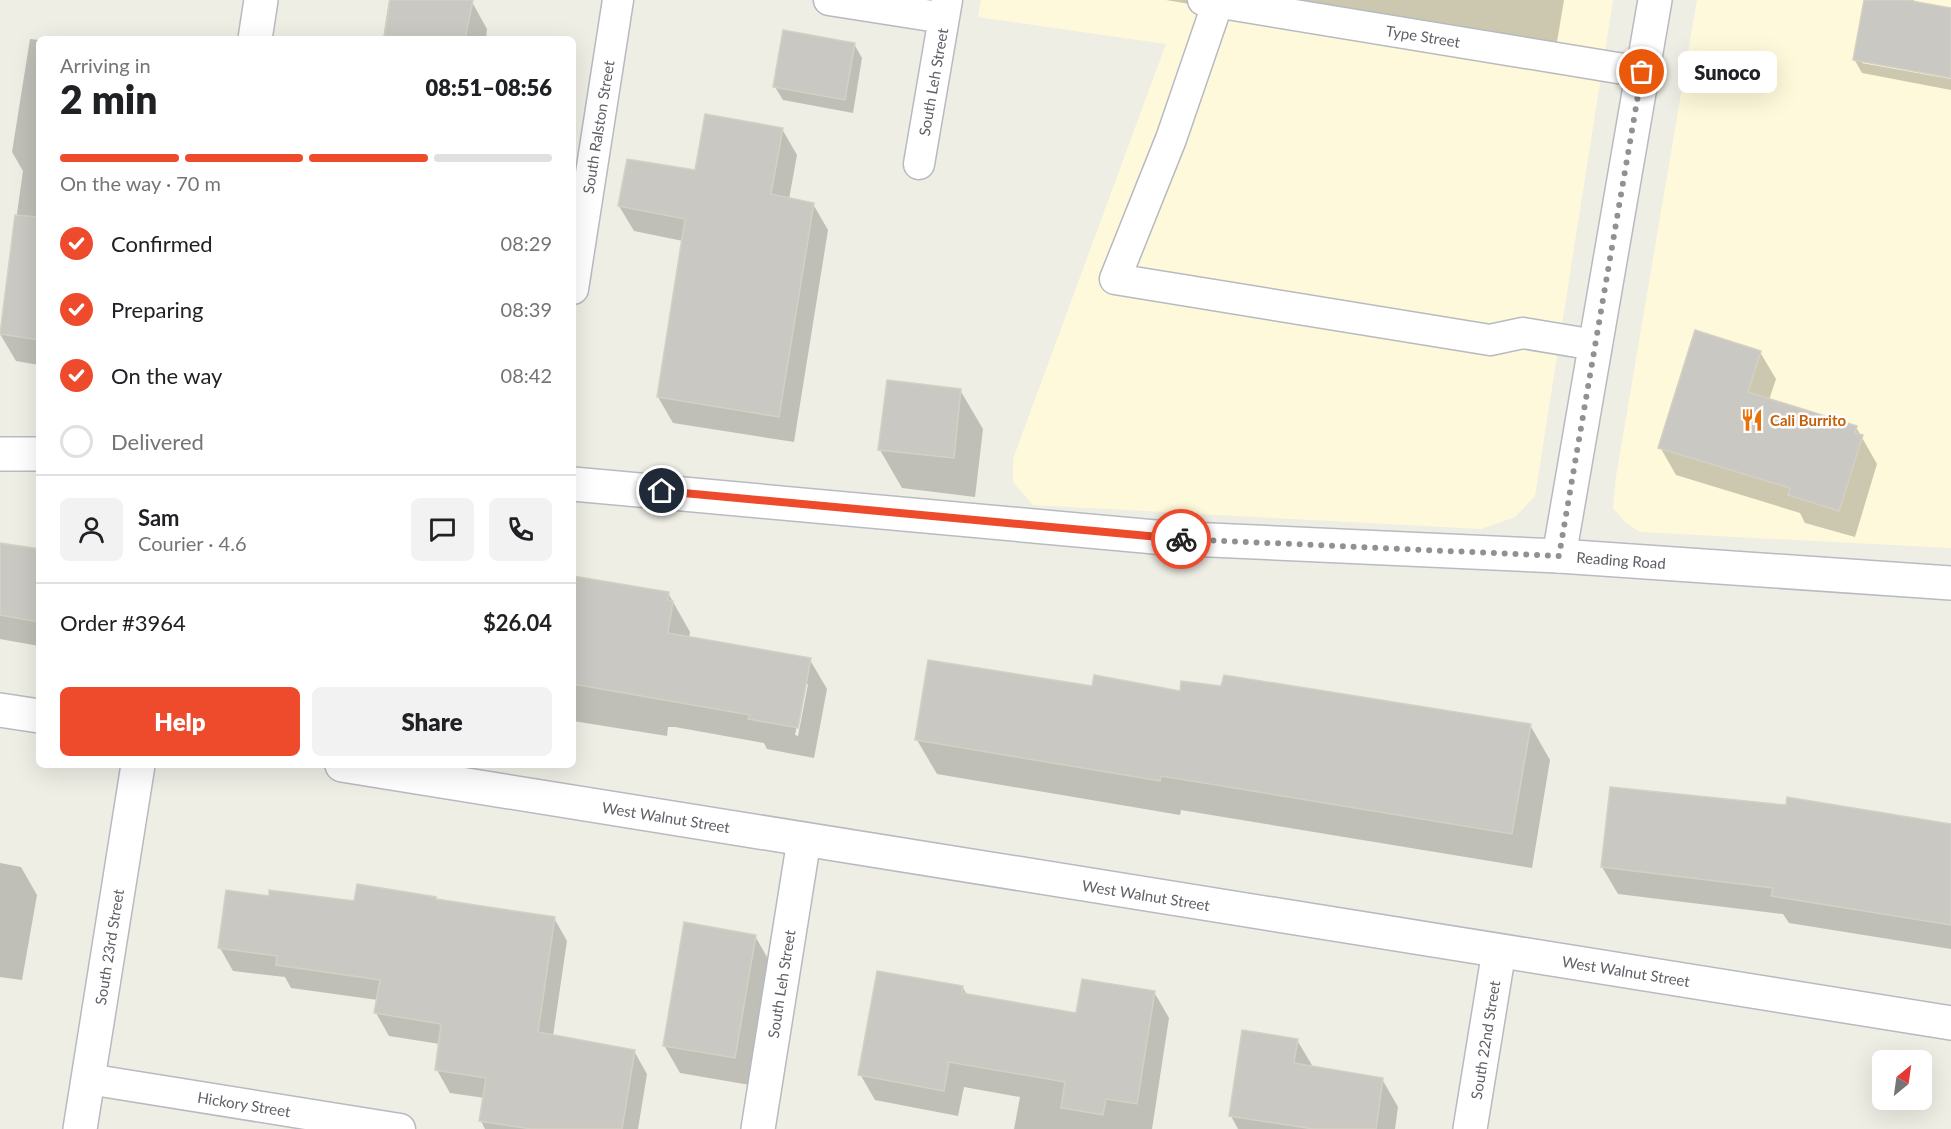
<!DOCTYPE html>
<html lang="en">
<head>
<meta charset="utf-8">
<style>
	:root { --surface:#fff; --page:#f2f2f2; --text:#202124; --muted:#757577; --line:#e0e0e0; --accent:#ee4a2c }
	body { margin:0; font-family:Lato,sans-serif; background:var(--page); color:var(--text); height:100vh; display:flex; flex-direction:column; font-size:22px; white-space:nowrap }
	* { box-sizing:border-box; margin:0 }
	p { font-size:20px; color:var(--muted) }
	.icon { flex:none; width:33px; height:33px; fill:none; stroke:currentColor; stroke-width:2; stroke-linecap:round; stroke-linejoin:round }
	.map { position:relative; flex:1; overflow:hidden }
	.panel { position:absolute; left:36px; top:36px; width:540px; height:732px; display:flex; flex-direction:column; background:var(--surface); border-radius:9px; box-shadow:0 6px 24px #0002 }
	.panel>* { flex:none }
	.needle { width:39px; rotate:29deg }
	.fabs { position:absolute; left:1872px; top:1050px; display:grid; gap:12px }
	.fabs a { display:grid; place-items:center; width:60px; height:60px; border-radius:9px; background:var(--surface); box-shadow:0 6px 24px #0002; font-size:30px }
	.pin { position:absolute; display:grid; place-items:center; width:51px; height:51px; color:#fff; margin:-26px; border:3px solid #fff; border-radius:50%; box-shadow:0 2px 6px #0007 }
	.courier { position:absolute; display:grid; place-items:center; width:60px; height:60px; margin:-30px; border:4px solid #ee4a2c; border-radius:50%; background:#fff; color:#222; box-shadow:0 2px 8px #0007 }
	.bubble { position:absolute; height:42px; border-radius:9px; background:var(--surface); box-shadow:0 6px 24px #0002; font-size:20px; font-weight:800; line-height:42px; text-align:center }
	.overview em { font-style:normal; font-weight:800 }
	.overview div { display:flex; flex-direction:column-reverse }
	.overview { display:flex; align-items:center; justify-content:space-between; height:102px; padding:0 24px }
	h1 { font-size:39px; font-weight:800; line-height:45px }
	.bar { display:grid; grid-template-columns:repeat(4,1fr); gap:9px 6px; align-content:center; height:72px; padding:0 24px }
	.bar i { height:8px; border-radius:4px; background:var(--line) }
	.bar .active { background:var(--accent) }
	.bar p { grid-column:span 4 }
	.line { display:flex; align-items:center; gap:15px; padding:0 24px; border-top:2px solid var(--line) }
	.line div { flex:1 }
	.round { display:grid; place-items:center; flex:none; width:63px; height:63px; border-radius:9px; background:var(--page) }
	ol { padding:0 24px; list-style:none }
	li { display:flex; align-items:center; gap:18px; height:66px }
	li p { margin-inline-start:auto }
	li .icon { padding:6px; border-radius:50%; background:var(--accent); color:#fff; stroke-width:4 }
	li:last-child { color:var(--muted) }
	li i { width:33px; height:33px; border:3px solid var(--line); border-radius:50% }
	.button { display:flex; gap:12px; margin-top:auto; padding:12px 24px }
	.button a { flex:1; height:69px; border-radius:9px; background:var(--accent); color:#fff; font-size:24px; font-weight:800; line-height:69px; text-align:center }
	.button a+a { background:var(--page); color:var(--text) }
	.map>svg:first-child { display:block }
	.commercial { fill:#fff9db }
	.shadow { fill:#0003; fill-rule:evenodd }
	.building { fill:#cac8c2; stroke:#d4d0c3; stroke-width:1.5 }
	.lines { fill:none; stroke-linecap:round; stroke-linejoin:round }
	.lane-casing { stroke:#b7babf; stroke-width:33 }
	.street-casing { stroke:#b7babf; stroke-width:36 }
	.secondary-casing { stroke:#b8bbc1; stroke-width:36 }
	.lane { stroke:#fff; stroke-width:30 }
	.street { stroke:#fff; stroke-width:33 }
	.secondary { stroke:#fff; stroke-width:33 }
	.done { stroke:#909292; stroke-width:6; stroke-dasharray:0 10.8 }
	.route { stroke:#ee4a2c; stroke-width:8 }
	.labels { text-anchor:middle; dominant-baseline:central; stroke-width:5; stroke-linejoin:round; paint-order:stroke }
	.street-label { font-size:15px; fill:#5d6066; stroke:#fff }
	.food-label { font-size:15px; font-weight:bold; fill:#c56008; stroke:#fff; text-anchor:start }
</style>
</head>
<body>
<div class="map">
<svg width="1951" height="1129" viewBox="0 0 1951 1129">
	<rect width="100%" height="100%" fill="#efeee5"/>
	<!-- commercial -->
	<path class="commercial" d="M981,0H1613L1535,496L1515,517L1481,529L1033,505L1013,482V459L1166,44L978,17Z
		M1697,0H1951V548L1640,532L1626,523L1613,508L1616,477Z"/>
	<!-- shadow -->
	<path class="shadow" d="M389,0H460L472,2L487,29L486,39H383Z
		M1166,0H1564L1553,66L1350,31L1348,40L1295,31L1290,21Z
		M1865,0H1914V3L1951,9V76L1862,60V63L1951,79V90L1862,73L1854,59Z
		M30,39L39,40V365L16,361L0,334L23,171L12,152Z
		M854,44L862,58L853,113L783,100L775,87Z
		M782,129L797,155L789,199L813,204L828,230L794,442L673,423L658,397L683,241L634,231L619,206L697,172Z
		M1760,352L1776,379L1769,400L1856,427L1877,464L1855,537L1805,523L1800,513L1676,475L1660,447Z
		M960,390L983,429L975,497L902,488L880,450Z
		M0,545L39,551V646L0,639Z
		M573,577L668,593L690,632L689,638L810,660L827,689L814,758L767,749L764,743L675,727H668L667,736L573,721ZM805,684H808L798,736L795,735Z
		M1093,687L1182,692L1530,725L1550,760L1532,868L1181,810L1180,815L937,774L917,740Z
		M1951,825V949L1789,923L1783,914L1618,894L1602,867Z
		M0,863L21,867L37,895L22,980L0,977Z
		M270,897L355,903L436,901L554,918L567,941L553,1036L634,1051L647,1074L638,1129H485L481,1121L485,1098L450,1093L437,1070L440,1044L389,1036L376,1013L378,1000L291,988L285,977L233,971L220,948Z
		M755,936L771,964L750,1085L680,1073L664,1045Z
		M963,988L967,995L1077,1014L1154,992L1169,1018L1152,1129H1014L1020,1097L964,1087L958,1116L875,1100L860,1074Z
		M1297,1040L1313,1067L1382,1079L1398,1107L1395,1129H1238L1231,1116Z"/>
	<!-- building -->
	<path class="building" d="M390,0H473L465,39H384Z
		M1864,0H1906L1951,8V78L1853,60Z
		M783,30L855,43L845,100L773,87Z
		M705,114L783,128L771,194L814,203L779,417L657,397L685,219L618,206L627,159L695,170Z
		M15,215L39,217V340L0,334Z
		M1695,330L1761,351L1748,392L1857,426L1855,433L1863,435L1839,511L1788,495L1790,488L1658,448Z
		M887,380L961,389L954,458L878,450Z
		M0,543L39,549V622L0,615Z
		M573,576L669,592L668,600L673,601L668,633L811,658L798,728L748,719L750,715L573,684Z
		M928,660L1092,686L1094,675L1180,691L1181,681L1221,686L1224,675L1531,724L1512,834L1161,776L1160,781L915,740Z
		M1610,787L1786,805L1787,797L1951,824V925L1771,896L1773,888L1601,867Z
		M357,884L436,897V899L555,917L538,1032L635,1050L622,1129H531L479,1121L486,1078L435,1070L441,1024L374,1013L380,980L276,965L277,956L218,948L226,890L269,896V890L354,901Z
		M684,922L756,935L735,1058L663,1046Z
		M877,971L963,986L962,993L1076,1013L1082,979L1155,991L1137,1104L1106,1099L1103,1115L1061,1108L1065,1082L949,1062L944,1091L858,1075Z
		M1242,1030L1298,1039L1294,1063L1383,1078L1376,1129H1313L1229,1116Z"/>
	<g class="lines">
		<!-- lane casing -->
		<g class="lane-casing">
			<path id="lane" d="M829,0L944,18
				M1203,0L1642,72
				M1218,2L1171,139L1115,279L1490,340L1523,333L1595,345
				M919,164L947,0
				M573,289L618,0
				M88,1079L400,1129"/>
		</g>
		<!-- street casing -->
		<g class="street-casing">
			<path id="street" d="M255,39L261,0
				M1559,556L1655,0
				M0,710L39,716
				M342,765L1951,1023
				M80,1129L138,765
				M758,1129L804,840
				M1470,1129L1499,951"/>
		</g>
		<!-- secondary casing -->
		<g class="secondary-casing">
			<path id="secondary" d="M0,454H39
				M573,484L1166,538L1559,556L1951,583"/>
		</g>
		<!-- lane -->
		<use href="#lane" class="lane"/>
		<!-- street -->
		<use href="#street" class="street"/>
		<!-- secondary -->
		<use href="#secondary" class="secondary"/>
	</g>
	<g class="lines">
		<!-- done -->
		<path class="done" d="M1181,539L1559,556L1642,72"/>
		<!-- route -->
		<path class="route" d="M662,491L1181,539"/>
	</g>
	<!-- icons -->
	<defs>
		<g id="restaurant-bare" transform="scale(1.8)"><path d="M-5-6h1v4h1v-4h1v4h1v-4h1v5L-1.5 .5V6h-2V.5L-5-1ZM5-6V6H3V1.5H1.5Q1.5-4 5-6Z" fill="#e8710a" stroke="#fff" stroke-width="2.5" paint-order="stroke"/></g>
	</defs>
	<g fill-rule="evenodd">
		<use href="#restaurant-bare" x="1752" y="420"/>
	</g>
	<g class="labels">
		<!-- street labels -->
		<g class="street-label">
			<text transform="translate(1423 36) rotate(9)">Type Street</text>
			<text transform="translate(933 82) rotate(-80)">South Leh Street</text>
			<text transform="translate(598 127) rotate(-81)">South Ralston Street</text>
			<text transform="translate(1621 560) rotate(4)">Reading Road</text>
			<text transform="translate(666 817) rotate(9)">West Walnut Street</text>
			<text transform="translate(1146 895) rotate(9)">West Walnut Street</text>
			<text transform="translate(109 947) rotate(-81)">South 23rd Street</text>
			<text transform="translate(1626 971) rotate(9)">West Walnut Street</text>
			<text transform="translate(781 984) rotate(-81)">South Leh Street</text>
			<text transform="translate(1485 1040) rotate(-81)">South 22nd Street</text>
			<text transform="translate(244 1104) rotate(9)">Hickory Street</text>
		</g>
		<!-- food labels -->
		<g class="food-label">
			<text x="1770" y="420">Cali Burrito</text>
		</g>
	</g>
</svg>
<div class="fabs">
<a><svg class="needle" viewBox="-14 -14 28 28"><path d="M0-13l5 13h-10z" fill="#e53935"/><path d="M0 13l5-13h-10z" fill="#757577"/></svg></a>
</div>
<div class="pin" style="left:1642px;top:72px;background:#ea580c"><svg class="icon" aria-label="bag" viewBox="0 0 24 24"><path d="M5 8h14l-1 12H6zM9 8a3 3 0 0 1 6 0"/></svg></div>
<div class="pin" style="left:662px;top:491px;background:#1f2937"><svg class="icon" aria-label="home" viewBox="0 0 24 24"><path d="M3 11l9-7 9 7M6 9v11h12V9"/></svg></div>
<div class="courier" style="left:1181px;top:539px"><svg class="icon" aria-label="bike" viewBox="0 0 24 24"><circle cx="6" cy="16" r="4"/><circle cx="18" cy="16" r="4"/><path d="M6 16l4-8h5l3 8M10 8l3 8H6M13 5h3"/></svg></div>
<div class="bubble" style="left:1678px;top:51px;width:99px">Sunoco</div>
<section class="panel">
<div class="overview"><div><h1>2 min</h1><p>Arriving in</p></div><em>08:51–08:56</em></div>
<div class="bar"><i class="active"></i><i class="active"></i><i class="active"></i><i></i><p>On the way · 70 m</p></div>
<ol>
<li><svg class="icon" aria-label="check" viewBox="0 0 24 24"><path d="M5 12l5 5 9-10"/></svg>Confirmed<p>08:29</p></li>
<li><svg class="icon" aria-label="check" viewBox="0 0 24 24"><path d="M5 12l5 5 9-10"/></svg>Preparing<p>08:39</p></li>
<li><svg class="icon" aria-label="check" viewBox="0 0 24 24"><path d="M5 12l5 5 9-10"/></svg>On the way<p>08:42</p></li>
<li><i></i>Delivered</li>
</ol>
<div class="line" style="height:108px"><a class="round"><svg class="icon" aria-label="person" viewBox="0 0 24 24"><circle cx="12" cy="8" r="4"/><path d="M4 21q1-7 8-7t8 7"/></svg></a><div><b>Sam</b><p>Courier · 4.6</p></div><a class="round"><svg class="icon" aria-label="chat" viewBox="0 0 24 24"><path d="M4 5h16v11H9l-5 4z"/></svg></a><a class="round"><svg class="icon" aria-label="phone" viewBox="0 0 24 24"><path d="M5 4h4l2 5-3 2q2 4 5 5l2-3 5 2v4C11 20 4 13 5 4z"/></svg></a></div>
<div class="line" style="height:78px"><div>Order #3964</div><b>$26.04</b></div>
<div class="button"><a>Help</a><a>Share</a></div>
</section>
</div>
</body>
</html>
